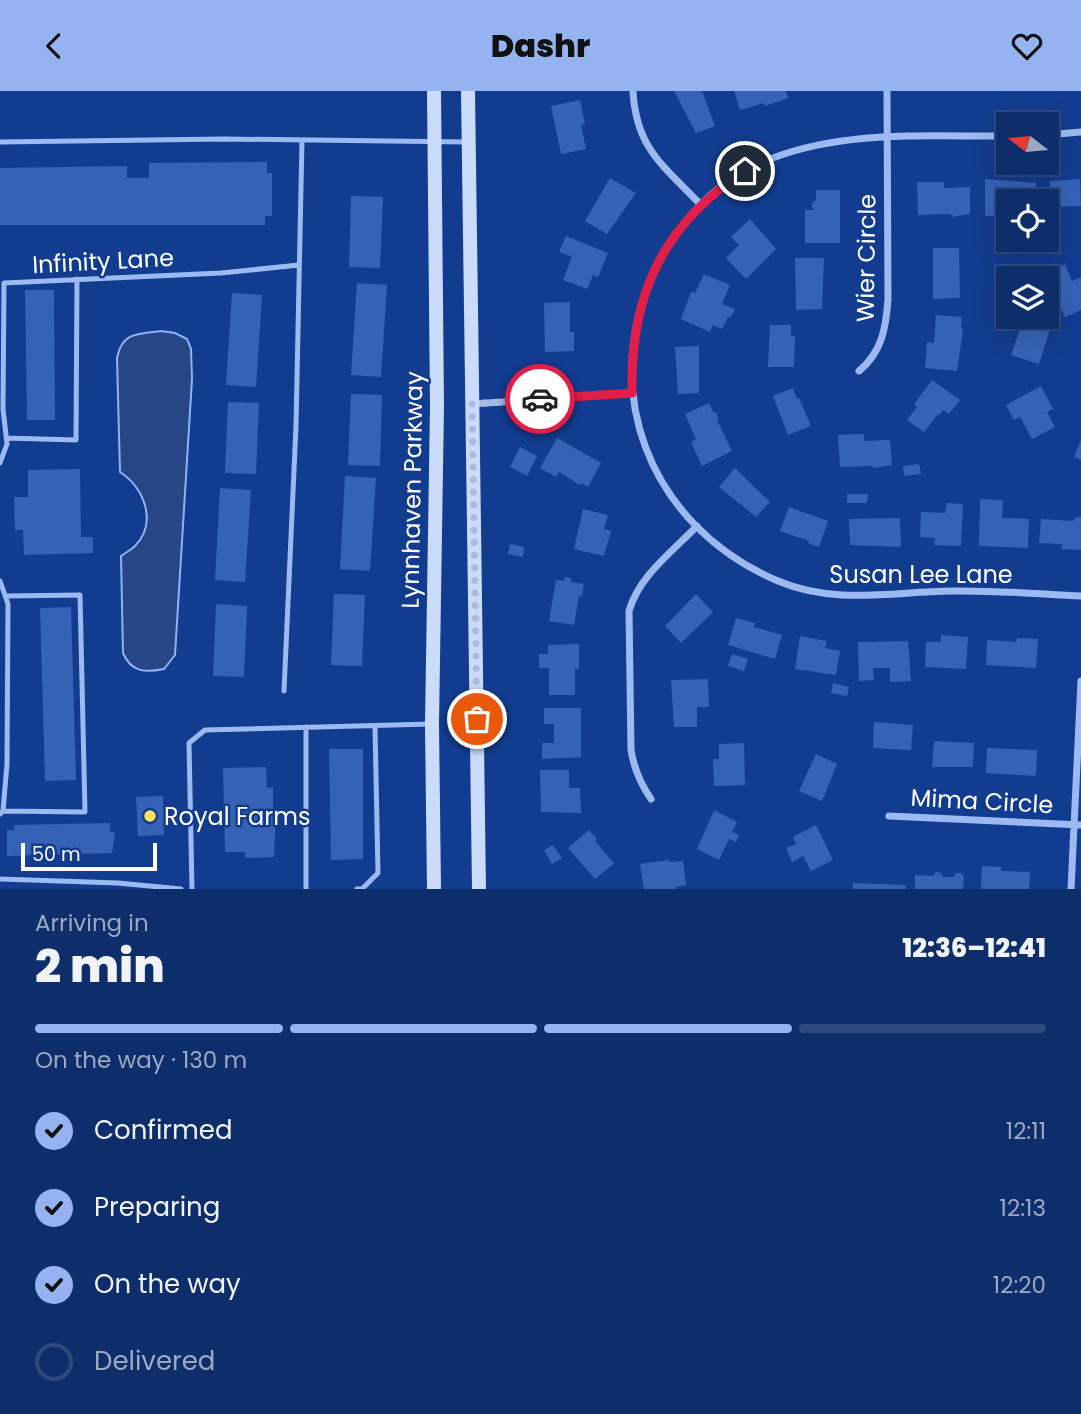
<!DOCTYPE html>
<html lang="en">
<head>
<meta charset="utf-8">
<style>
	:root { --surface:#0e2d6b; --page:#173571; --text:#f1f3f6; --muted:#9ba8c1; --line:#2e497e; --accent:#95b2f1 }
	body { margin:0; font-family:Poppins,sans-serif; background:var(--page); color:var(--text); height:100vh; display:flex; flex-direction:column; font-size:26px; white-space:nowrap }
	* { box-sizing:border-box; margin:0 }
	p { font-size:23px; color:var(--muted) }
	.icon { flex:none; width:38px; height:38px; fill:none; stroke:currentColor; stroke-width:2; stroke-linecap:round; stroke-linejoin:round }
	.map { position:relative; height:798px; overflow:hidden }
	.side { display:flex; flex-direction:column; background:var(--surface); flex:1 }
	.side>* { flex:none }
	.needle { width:46px; rotate:286deg }
	.tools { position:absolute; left:996px; top:21px; display:grid; gap:14px }
	.tools a { display:grid; place-items:center; width:63px; height:63px; border-radius:0px; background:var(--surface); box-shadow:0 7px 28px #0002,0 0 0 2px var(--line); font-size:35px }
	.scale { position:absolute; left:21px; bottom:18px; width:136px; box-sizing:border-box; padding-left:7px; border:4px solid #fff; border-top:0; font-size:19px; line-height:24px; white-space:nowrap; color:#fff; -webkit-text-stroke:5px #123c8f; paint-order:stroke }
	.pin { position:absolute; display:grid; place-items:center; width:60px; height:60px; color:#fff; margin:-30px; border:4px solid #fff; border-radius:50%; box-shadow:0 2px 7px #0007 }
	.courier { position:absolute; display:grid; place-items:center; width:70px; height:70px; margin:-35px; border:5px solid #e11d48; border-radius:50%; background:#fff; color:#222; box-shadow:0 2px 9px #0007 }
	.summary em { font-style:normal; font-weight:800 }
	.summary div { display:flex; flex-direction:column-reverse }
	.summary { display:flex; align-items:center; justify-content:space-between; height:119px; padding:0 35px }
	h1 { font-size:46px; font-weight:800; line-height:52px }
	.bar { display:grid; grid-template-columns:repeat(4,1fr); gap:10px 7px; align-content:center; height:84px; padding:0 35px }
	.bar i { height:9px; border-radius:5px; background:var(--line) }
	.bar .on { background:var(--accent) }
	.bar p { grid-column:span 4 }
	ol { padding:0 35px; list-style:none }
	li { display:flex; align-items:center; gap:21px; height:77px }
	li p { margin-inline-start:auto }
	li .icon { padding:7px; border-radius:50%; background:var(--accent); color:#111; stroke-width:4 }
	li:last-child { color:var(--muted) }
	li i { width:38px; height:38px; border:4px solid var(--line); border-radius:50% }
	header { display:flex; justify-content:space-between; align-items:center; height:91px; padding:0 35px; background:var(--accent); color:#111; font-size:32px; font-weight:800 }
	.map>svg:first-child { display:block }
	.water { fill:#274685; stroke:#8eb3f5; stroke-width:2 }
	.building { fill:#3662b6 }
	.lines { fill:none; stroke-linecap:round; stroke-linejoin:round }
	.lane { stroke:#9cbaf1; stroke-width:5 }
	.street { stroke:#9cbaf1; stroke-width:7 }
	.secondary { stroke:#cbdbfc; stroke-width:14 }
	.done { stroke:#acbbd8; stroke-width:7; stroke-dasharray:0 12.6 }
	.route { stroke:#e11d48; stroke-width:9 }
	.poi-dot { fill:#ffe15d; stroke:#123c8f; stroke-width:2.5 }
	.labels { text-anchor:middle; dominant-baseline:central; stroke-width:5; stroke-linejoin:round; paint-order:stroke }
	.street-label { font-size:24px; fill:#fff; stroke:#123c8f }
	.poi-label { font-size:24px; fill:#fff; stroke:#123c8f; text-anchor:start }
</style>
</head>
<body>
<header><svg class="icon" aria-label="back" viewBox="0 0 24 24"><path d="M15 5l-7 7 7 7"/></svg>Dashr<svg class="icon" aria-label="heart" viewBox="0 0 24 24"><path d="M12 20l-8-8c-3-5 5-10 8-4 3-6 11-1 8 4z"/></svg></header>
<div class="map">
<svg width="1081" height="798" viewBox="0 0 1081 798">
	<rect width="100%" height="100%" fill="#123c8f"/>
	<!-- water -->
	<path class="water" d="M161,240L175,242L187,248L191,258L192,288L175,564L164,578C145,582 131,581 123,562L121,465C125,462 131,459 135,455C158,431 144,397 120,381L117,267C122,241 138,243 161,240Z"/>
	<!-- building -->
	<path class="building" d="M674,0H702L715,35L696,42Z
		M734,0H786L788,7L765,15L764,12L740,19Z
		M580,9L585,33L581,34L586,58L561,63L551,15Z
		M267,71V82H272V125H265V134H0V77L127,75V87H149V72Z
		M610,87L636,102L607,143L585,130Z
		M985,88L1036,92L1037,110H1008V132H998V119H995V125H985Z
		M1080,88L1081,115L1052,116L1050,90Z
		M917,91H944V97L970,96V123L952,126L951,123L918,124Z
		M816,99H840V152H805V119H815L812,117V112L816,109Z
		M351,105L383,106L380,177L349,176Z
		M750,128L776,158L746,188L726,167L739,154L731,146Z
		M566,145L608,162L598,186L593,184L587,198L563,189L572,166L559,161Z
		M933,157H959L960,207L933,208Z
		M795,167H824L822,218L796,219Z
		M1065,173L1072,190L1081,186V219L1065,226L1045,183Z
		M704,183L730,194L722,213L735,218L730,227L728,226L722,238L713,234L710,241L681,228L691,201L695,202Z
		M357,192L387,194L381,286L351,284Z
		M25,199H54L55,329H27Z
		M232,202L262,204L256,296L226,294Z
		M570,211V241H574V260L545,261L544,212Z
		M1008,213V226H1046V223L1054,226L1039,273L1011,264L1020,238L1001,232Z
		M936,224L962,226L961,237L963,239L957,280L925,277L927,251L934,252Z
		M770,234H791V245H795L794,276H768Z
		M699,255V302L678,303L675,256Z
		M932,289L960,309L949,323L943,319L939,324L938,323L924,341L907,329L917,316L914,313Z
		M1041,295L1053,318L1047,321L1055,336L1032,348L1020,326L1014,329L1006,314Z
		M793,297L797,308L799,307L811,335L788,344L773,305Z
		M351,303L382,304L380,375L348,374Z
		M228,311L259,312L256,383L225,382Z
		M709,312L713,321L717,322L718,331L732,360L702,375L691,351L696,348L685,323Z
		M864,343V350L890,349L892,374L874,377L872,375L840,376L838,344Z
		M557,347L601,372L588,396L581,392L580,394L559,381L556,386L540,377Z
		M1081,349V369L1074,366Z
		M520,356L537,365L527,385L510,376Z
		M919,373L921,383L904,385L903,375Z
		M735,377L770,411L756,426L719,396Z
		M80,378L81,446H93V462L24,464L23,439H15L14,406H28V379Z
		M345,385L376,387L370,480L340,478Z
		M220,397L251,399L245,491L215,489Z
		M847,403H868L867,412H847Z
		M980,408L1003,409L1002,427L1029,428L1028,457L979,455Z
		M947,412L963,413L961,455L934,454L935,447L920,446L921,421L945,422Z
		M789,416L828,430L819,456L808,452L809,450L780,440Z
		M583,418L608,424L604,438L611,440L604,465L574,458Z
		M1076,426H1081V459L1061,458L1062,453L1039,452L1041,428L1073,430Z
		M900,427L901,456L850,454L849,428Z
		M510,453L524,456L523,466L508,463Z
		M565,486L571,487V491L584,493L582,505H579L574,534L549,530L556,489L564,490Z
		M334,503L365,504L362,575L331,574Z
		M696,503L713,521L681,552L665,535Z
		M216,513L247,515L244,586L213,585Z
		M71,516L76,689L45,690L40,517Z
		M736,527L755,532L754,536L782,544L775,568L728,554Z
		M941,544L968,546L966,578L925,576L926,551H941Z
		M800,545L827,550L825,557L840,560L836,584L795,578Z
		M1017,547L1038,548L1036,577L986,574L987,549L1016,551Z
		M908,550L911,590L890,591V577H873L874,589L859,590L858,551Z
		M579,553V578H575V604H549V577H539V563H548V554Z
		M732,563L748,568L744,580L728,575Z
		M708,588L709,616H697V636H674L671,589Z
		M833,592L849,596L847,605L831,602Z
		M544,617H581V666L542,668V652H554V633H544Z
		M874,631L913,634L911,659L873,657Z
		M934,650L974,652L973,676H932Z
		M744,652L745,694L714,695L713,668H719V653Z
		M987,657L1037,659L1036,685L986,682Z
		M329,658H363V768L331,769Z
		M816,663L837,673L822,710L799,700Z
		M266,676L267,697L273,696V719H276L274,766L245,767V761H225L223,677Z
		M540,679H569V697H580L581,722L541,721Z
		M163,705L164,744L138,745L136,706Z
		M714,719L737,731L732,741L739,744L736,751L729,748L719,769L697,758Z
		M110,732V740L115,742L112,762L7,765V739H14V734Z
		M816,734L833,769L811,780L803,765L792,771L786,757L796,753L793,746Z
		M589,739L597,748L595,750L614,772L595,788L568,757Z
		M553,754L562,767L552,773L544,759Z
		M669,769L670,771L683,770L686,794L676,796V798H644L640,773Z
		M982,775L1001,776V780L1030,781L1029,798H981Z
		M936,781L941,782L943,786H954L956,782H961L964,786L963,798H915V784L933,785Z
		M853,792L906,794V798H853Z"/>
	<g class="lines">
		<!-- lane -->
		<path class="lane" d="M0,51L224,48L466,51
			M6,347L76,349L77,188
			M0,372L7,353L3,318L4,192L221,182L299,174
			M0,490L8,513L7,673L3,720L0,723
			M284,600L296,335L302,49
			M306,636V798
			M3,720L85,721L80,504L5,505
			M0,788L118,792L181,798
			M192,798L189,652L205,639L430,633
			M357,798H362L378,782L375,635"/>
		<!-- street -->
		<path class="street" d="M633,0C636,58 664,75 701,114
			M1046,44L1081,41
			M1008,45C920,46 826,37 746,79C710,98 679,133 660,169C594,295 648,435 778,490C835,514 891,501 950,500C993,499 1038,503 1081,505
			M859,280C882,261 886,237 888,208L887,0
			M472,313L632,302
			M651,708C640,692 634,678 631,659L629,520C639,485 672,461 697,435
			M889,725L1081,734
			M1071,798L1081,590"/>
		<!-- secondary -->
		<path class="secondary" d="M434,0L437,315L432,633L434,798
			M468,0L479,798"/>
	</g>
	<g class="lines">
		<!-- done -->
		<path class="done" d="M477,628L472,313L540,308"/>
		<!-- route -->
		<path class="route" d="M540,308L632,302C630,205 662,134 745,80"/>
	</g>
	<!-- markers -->
	<circle class="poi-dot" cx="150" cy="725" r="7"/>
	<g class="labels">
		<!-- street labels -->
		<g class="street-label">
			<text transform="translate(866 167) rotate(-89)">Wier Circle</text>
			<text transform="translate(103 170) rotate(-3)">Infinity Lane</text>
			<text transform="translate(412 399) rotate(-89)">Lynnhaven Parkway</text>
			<text x="921" y="483">Susan Lee Lane</text>
			<text transform="translate(982 710) rotate(3)">Mima Circle</text>
		</g>
		<!-- poi labels -->
		<g class="poi-label">
			<text x="164" y="725">Royal Farms</text>
		</g>
	</g>
</svg>
<div class="tools">
<a><svg class="needle" viewBox="-14 -14 28 28"><path d="M0-13l5 13h-10z" fill="#e53935"/><path d="M0 13l5-13h-10z" fill="#9ba8c1"/></svg></a>
<a><svg class="icon" aria-label="locate" viewBox="0 0 24 24"><circle cx="12" cy="12" r="6"/><path d="M12 2v4M12 18v4M2 12h4M18 12h4"/></svg></a>
<a><svg class="icon" aria-label="layers" viewBox="0 0 24 24"><path d="M12 4l9 5-9 5-9-5zM3 14l9 5 9-5"/></svg></a>
</div>
<div class="scale">50 m</div>
<div class="pin" style="left:477px;top:628px;background:#ea580c"><svg class="icon" aria-label="bag" viewBox="0 0 24 24"><path d="M5 8h14l-1 12H6zM9 8a3 3 0 0 1 6 0"/></svg></div>
<div class="pin" style="left:745px;top:80px;background:#1f2937"><svg class="icon" aria-label="home" viewBox="0 0 24 24"><path d="M3 11l9-7 9 7M6 9v11h12V9"/></svg></div>
<div class="courier" style="left:540px;top:308px"><svg class="icon" aria-label="car" viewBox="0 0 24 24"><path d="M5 17H2v-5l4-1 3-4h7l3 4 3 1v5h-3M9 17h6M6 11h13"/><circle cx="7" cy="17" r="2"/><circle cx="17" cy="17" r="2"/></svg></div>
</div>
<section class="side">
<div class="summary"><div><h1>2 min</h1><p>Arriving in</p></div><em>12:36–12:41</em></div>
<div class="bar"><i class="on"></i><i class="on"></i><i class="on"></i><i></i><p>On the way · 130 m</p></div>
<ol>
<li><svg class="icon" aria-label="check" viewBox="0 0 24 24"><path d="M5 12l5 5 9-10"/></svg>Confirmed<p>12:11</p></li>
<li><svg class="icon" aria-label="check" viewBox="0 0 24 24"><path d="M5 12l5 5 9-10"/></svg>Preparing<p>12:13</p></li>
<li><svg class="icon" aria-label="check" viewBox="0 0 24 24"><path d="M5 12l5 5 9-10"/></svg>On the way<p>12:20</p></li>
<li><i></i>Delivered</li>
</ol>
</section>
</body>
</html>
